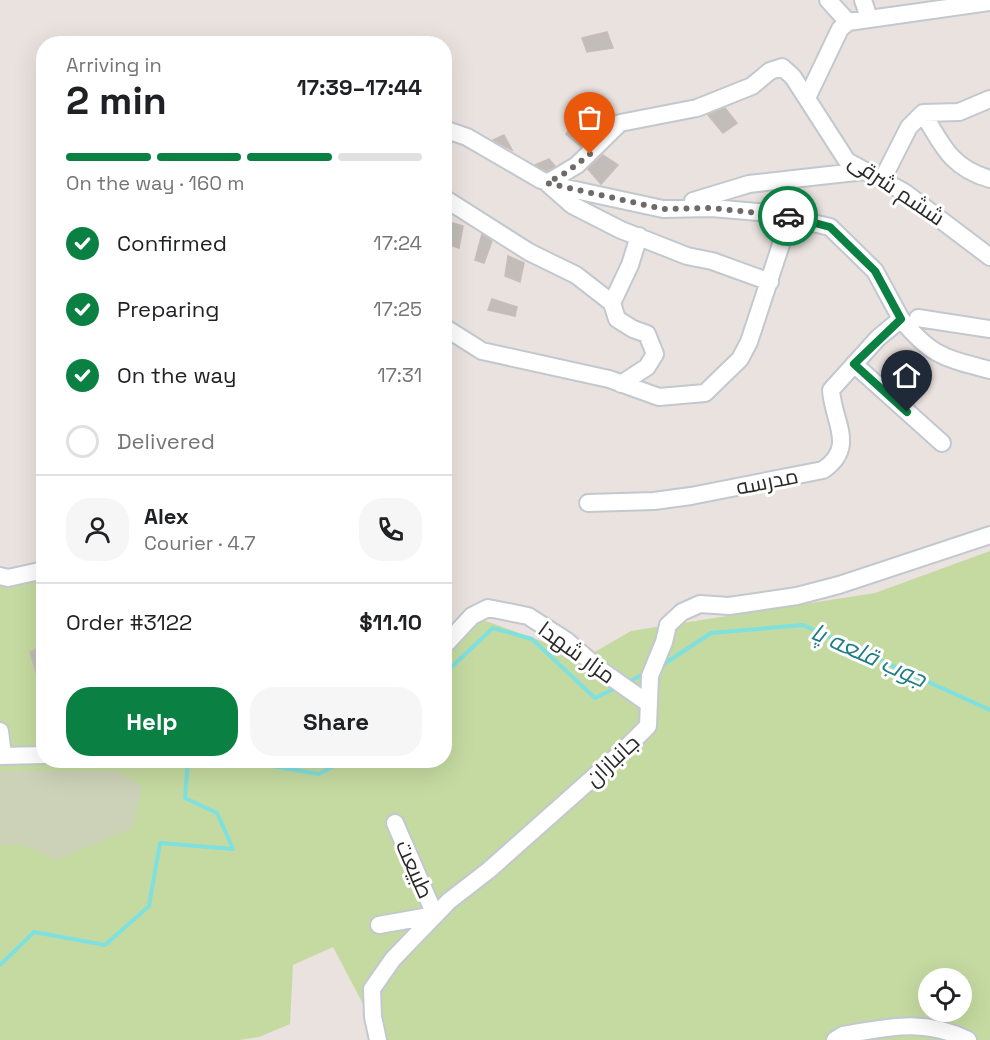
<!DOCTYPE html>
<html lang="en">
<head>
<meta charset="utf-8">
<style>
	:root { --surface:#fff; --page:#f6f6f6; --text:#202124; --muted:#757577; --line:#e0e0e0; --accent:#0b8043 }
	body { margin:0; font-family:"Space Grotesk",Cairo,sans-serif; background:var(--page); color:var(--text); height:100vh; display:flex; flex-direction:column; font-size:22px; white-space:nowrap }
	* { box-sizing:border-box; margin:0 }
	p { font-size:20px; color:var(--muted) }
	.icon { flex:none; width:33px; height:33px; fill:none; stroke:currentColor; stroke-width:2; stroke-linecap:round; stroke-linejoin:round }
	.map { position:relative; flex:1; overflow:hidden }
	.sheet { position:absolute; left:36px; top:36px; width:416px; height:732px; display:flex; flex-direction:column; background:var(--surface); border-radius:24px; box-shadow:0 6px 24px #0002 }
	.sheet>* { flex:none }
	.tools { position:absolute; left:918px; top:968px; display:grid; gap:12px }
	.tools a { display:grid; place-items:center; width:54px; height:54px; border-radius:50%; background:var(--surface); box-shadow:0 6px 24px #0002; font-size:30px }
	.pin { position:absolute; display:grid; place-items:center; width:51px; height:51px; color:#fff; margin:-62px -26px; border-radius:50% 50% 50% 0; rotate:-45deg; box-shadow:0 0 6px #0007 }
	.pin .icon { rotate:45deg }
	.courier { position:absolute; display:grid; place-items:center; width:60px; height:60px; margin:-30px; border:4px solid #0b8043; border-radius:50%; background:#fff; color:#222; box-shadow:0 2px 8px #0007 }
	.headline em { font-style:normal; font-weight:800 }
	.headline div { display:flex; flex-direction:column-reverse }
	.headline { display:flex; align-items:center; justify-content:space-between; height:102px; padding:0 30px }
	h1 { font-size:39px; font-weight:800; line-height:45px }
	.bar { display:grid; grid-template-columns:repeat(4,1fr); gap:9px 6px; align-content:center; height:72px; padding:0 30px }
	.bar i { height:8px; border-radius:4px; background:var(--line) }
	.bar .active { background:var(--accent) }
	.bar p { grid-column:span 4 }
	.line { display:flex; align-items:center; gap:15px; padding:0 30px; border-top:2px solid var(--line) }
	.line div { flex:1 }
	.round { display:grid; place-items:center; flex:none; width:63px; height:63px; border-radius:24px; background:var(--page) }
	ol { padding:0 30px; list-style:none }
	li { display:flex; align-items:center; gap:18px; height:66px }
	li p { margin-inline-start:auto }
	li .icon { padding:6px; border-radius:50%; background:var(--accent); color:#fff; stroke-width:4 }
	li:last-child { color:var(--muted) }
	li i { width:33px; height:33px; border:3px solid var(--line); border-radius:50% }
	.primary-button { display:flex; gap:12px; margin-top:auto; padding:12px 30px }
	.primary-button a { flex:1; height:69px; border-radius:24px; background:var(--accent); color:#fff; font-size:24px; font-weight:800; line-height:69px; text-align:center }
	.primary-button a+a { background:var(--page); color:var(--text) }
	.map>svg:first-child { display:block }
	.green { fill:#c5daa1; fill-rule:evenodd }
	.cemetery { fill:#ccd2b7 }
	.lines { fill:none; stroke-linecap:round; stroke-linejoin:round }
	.stream { stroke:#7ee0df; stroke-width:4 }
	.building { fill:#c3bdb9; stroke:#c6bdb8; stroke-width:1.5 }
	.minor-casing { stroke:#c2c8cf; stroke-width:20 }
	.minor { stroke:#fff; stroke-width:16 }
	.done { stroke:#6d6a69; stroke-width:6; stroke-dasharray:0 10.8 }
	.route { stroke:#0b8043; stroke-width:8 }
	.labels { text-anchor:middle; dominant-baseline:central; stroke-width:6; stroke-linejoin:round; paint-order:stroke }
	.street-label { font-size:22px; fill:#2a2a2a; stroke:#fff }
	.water-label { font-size:24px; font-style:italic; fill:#1d7e85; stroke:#fff }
</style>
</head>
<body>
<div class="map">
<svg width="990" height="1040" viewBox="0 0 990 1040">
	<rect width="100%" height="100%" fill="#eae2de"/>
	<!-- green -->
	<path class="green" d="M990,551V1040H382L333,947L293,965L290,1024L259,1037L239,1040H0V574L43,573L44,760H444V640L472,616L586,657L631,631L875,593ZM928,978H962V1011H928Z"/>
	<!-- cemetery -->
	<path class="cemetery" d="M0,771H115L142,786L133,828L56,860L24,845H0Z"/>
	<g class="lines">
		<!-- stream -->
		<path class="stream" d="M661,666L711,633L803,625L990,710
			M444,674L493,628L532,639L595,698L616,688
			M626,683L646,673
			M201,760L266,765L319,774L345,760
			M0,965L34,932L105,945L149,906L160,843L233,849L217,813L185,798L188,760"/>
	</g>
	<!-- building -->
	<path class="building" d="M607,32L613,48L587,52L582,38Z
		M725,108L737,123L723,133L708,115Z
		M578,116L596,125L581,147L566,134Z
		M504,135L512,150L493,140Z
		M603,155L618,165L601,184L588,169Z
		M549,159L555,166L547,171L535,165Z
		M446,221L463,226L459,248L444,243Z
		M482,234L492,241L484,263L475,260Z
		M508,256L524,263L520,282L505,276Z
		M492,299L517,307L515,316L488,310Z
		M44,646V689H41L30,652Z"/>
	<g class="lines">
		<!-- minor casing -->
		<g class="minor-casing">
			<path id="minor" d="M828,0L848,22
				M863,0L869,18
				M807,98L840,29L848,22L990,2
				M923,113L959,112L990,99
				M444,129L467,137L541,180L566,188L663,209L711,208L771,213L830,227L875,271L901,319
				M882,180L909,127L923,113C942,145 951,168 990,179
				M444,198L529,252L576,275L612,303L617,319L633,329L647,334L655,354L647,367L621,384
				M693,201L749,184L865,171
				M770,282L712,261L687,256L621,230L572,205L547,183L577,165L620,123L697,108L752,86L770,71L782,67L793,77L847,161L904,192L990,257
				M612,303L630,265L639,236
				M918,318L990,329
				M444,327L482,351L609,379L659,397L705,393L740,359L749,342L790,217
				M854,364L942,443
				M588,503L654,501L691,496L823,470C857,447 833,422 831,390L878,338L901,319C932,357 945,358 990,370
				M0,576L8,578L44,570
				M444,646L472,616L488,608L528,616L567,641L598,668L649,704
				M0,731L3,756
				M0,756L44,755
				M379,925L435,915L395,823
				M378,1040L373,1017L372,989L393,959L449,901L489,870L623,751L648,726L650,676L664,642L668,625L682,612L700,604L729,606L797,596L839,585L990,535
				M835,1040L843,1035C889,1027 924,1018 968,1040"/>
		</g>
		<!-- minor -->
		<use href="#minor" class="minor"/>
	</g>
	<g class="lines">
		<!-- done -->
		<path class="done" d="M590,154L567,172L547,183L663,209L711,208L788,216"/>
		<!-- route -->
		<path class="route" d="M788,216L830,227L875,271L901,319L854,364L907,412"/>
	</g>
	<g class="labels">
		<!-- street labels -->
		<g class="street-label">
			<text transform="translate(897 189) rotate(34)">ششم شرقی</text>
			<text transform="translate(767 481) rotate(-11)">مدرسه</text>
			<text transform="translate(577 652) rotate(36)">مزار شهدا</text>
			<text transform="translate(612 760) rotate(-43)">جانبازان</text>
			<text transform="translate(415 869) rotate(66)">طبیعت</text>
		</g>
		<!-- water labels -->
		<g class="water-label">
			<text transform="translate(869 655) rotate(24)">جوب قلعه پا</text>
		</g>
	</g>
</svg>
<div class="tools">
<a><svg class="icon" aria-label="locate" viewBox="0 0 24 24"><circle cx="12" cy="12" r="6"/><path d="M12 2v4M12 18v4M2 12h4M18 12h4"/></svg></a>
</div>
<div class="pin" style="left:590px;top:154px;background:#ea580c"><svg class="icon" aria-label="bag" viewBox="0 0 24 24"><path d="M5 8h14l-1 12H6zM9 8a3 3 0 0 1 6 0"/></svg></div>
<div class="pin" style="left:907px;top:412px;background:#1f2937"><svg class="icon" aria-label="home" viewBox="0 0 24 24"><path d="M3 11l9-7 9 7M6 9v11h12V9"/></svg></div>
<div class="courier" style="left:788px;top:216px"><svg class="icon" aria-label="car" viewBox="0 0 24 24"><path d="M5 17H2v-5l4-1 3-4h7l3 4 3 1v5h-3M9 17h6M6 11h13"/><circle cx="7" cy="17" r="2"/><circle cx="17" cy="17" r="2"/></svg></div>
<section class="sheet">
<div class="headline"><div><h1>2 min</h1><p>Arriving in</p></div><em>17:39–17:44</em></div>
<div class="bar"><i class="active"></i><i class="active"></i><i class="active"></i><i></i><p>On the way · 160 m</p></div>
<ol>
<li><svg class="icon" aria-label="check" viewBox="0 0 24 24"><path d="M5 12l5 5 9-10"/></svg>Confirmed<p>17:24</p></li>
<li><svg class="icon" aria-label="check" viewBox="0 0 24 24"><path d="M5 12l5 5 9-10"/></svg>Preparing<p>17:25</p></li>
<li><svg class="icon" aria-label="check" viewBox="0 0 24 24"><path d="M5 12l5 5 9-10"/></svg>On the way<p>17:31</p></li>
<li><i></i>Delivered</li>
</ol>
<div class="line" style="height:108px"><a class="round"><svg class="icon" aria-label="person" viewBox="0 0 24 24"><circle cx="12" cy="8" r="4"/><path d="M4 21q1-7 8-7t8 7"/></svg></a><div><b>Alex</b><p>Courier · 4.7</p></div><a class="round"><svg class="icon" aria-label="phone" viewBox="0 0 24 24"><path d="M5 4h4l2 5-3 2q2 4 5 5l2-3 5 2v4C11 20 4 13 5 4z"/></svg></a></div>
<div class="line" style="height:78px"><div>Order #3122</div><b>$11.10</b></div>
<div class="primary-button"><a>Help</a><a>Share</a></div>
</section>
</div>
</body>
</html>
